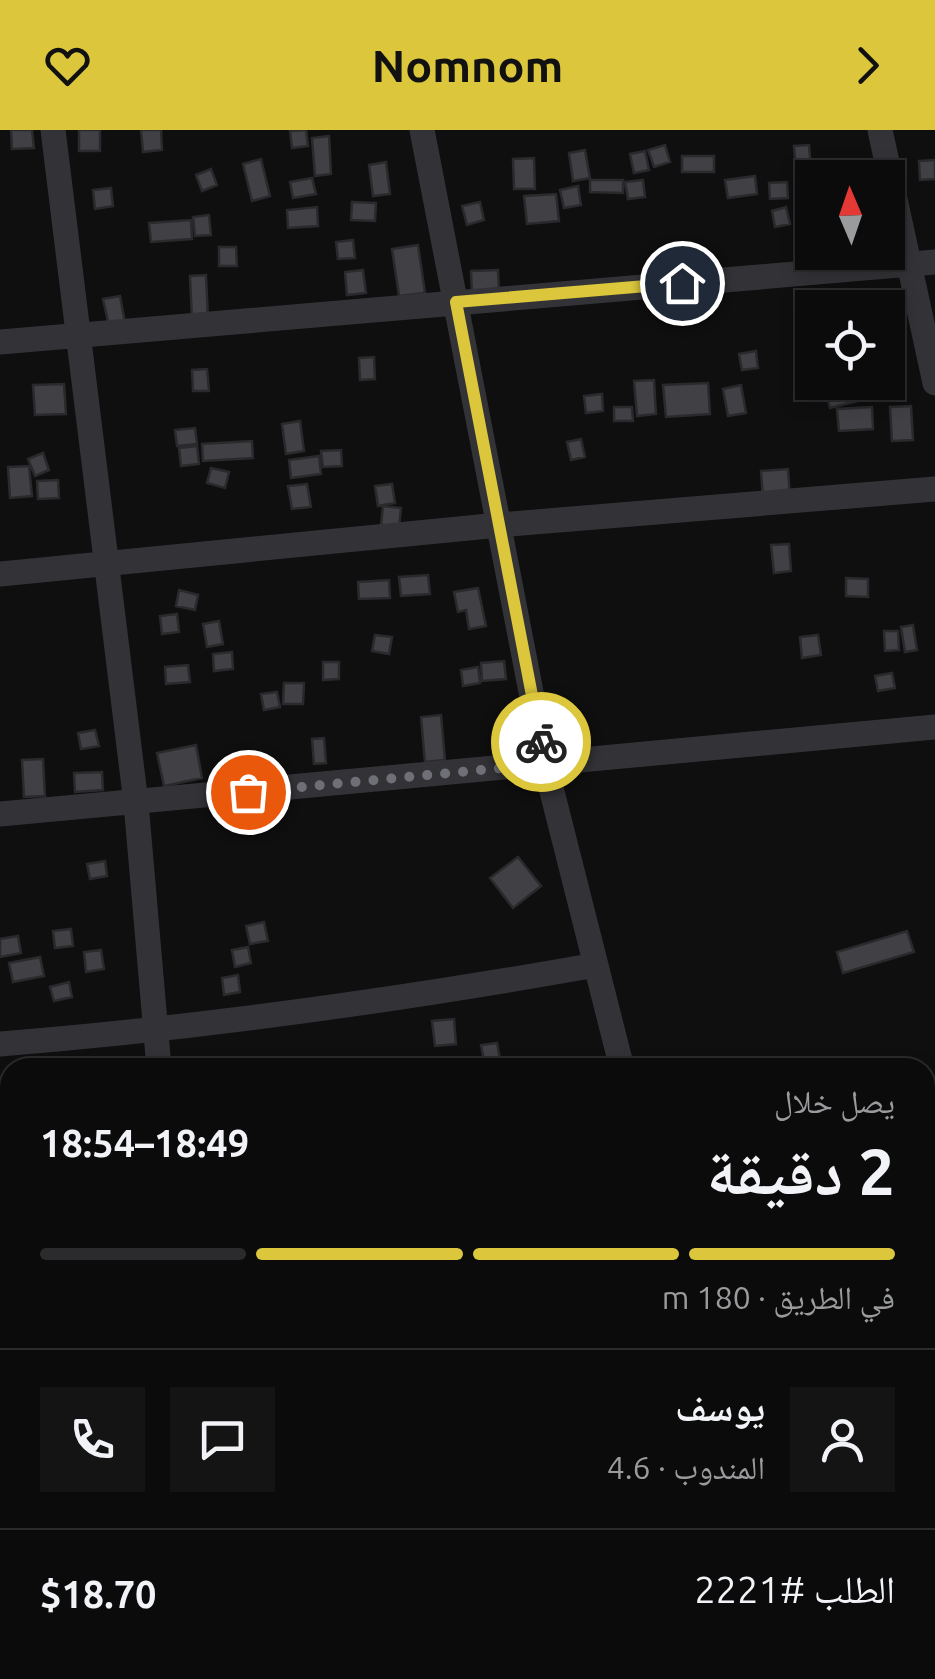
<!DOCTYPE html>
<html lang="ar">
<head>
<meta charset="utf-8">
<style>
	:root { --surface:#0b0b0c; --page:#141415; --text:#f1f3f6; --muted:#9a9b9d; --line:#2b2b2d; --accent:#dbc63c }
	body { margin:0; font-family:Ubuntu,"Noto Naskh Arabic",sans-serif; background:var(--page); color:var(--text); direction:rtl; height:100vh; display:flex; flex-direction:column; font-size:38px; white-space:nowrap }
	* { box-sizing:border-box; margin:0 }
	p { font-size:32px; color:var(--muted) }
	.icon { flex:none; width:55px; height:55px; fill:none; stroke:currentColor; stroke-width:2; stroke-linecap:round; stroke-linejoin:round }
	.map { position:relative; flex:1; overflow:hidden; direction:ltr }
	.details { position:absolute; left:0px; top:928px; width:935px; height:622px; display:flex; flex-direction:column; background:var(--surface); border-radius:30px 30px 0 0; box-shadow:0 5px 15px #0003,0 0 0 2px var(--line); direction:rtl }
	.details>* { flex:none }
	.needle { width:65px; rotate:358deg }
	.fabs { position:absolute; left:795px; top:30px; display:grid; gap:20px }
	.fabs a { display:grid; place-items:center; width:110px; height:110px; border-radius:0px; background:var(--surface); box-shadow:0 5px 15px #0003,0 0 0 2px var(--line); font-size:50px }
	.pin { position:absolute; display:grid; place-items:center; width:85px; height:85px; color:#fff; margin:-42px; border:5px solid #fff; border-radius:50%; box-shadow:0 2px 10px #0007 }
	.courier { position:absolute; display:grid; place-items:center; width:100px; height:100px; margin:-50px; border:8px solid #dbc63c; border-radius:50%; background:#fff; color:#222; box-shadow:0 2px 12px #0007 }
	.overview em { font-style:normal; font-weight:700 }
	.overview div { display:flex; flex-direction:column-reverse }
	.overview { display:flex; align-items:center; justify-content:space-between; height:170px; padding:0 40px }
	h1 { font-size:65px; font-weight:700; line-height:75px }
	.bar { display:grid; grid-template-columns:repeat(4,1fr); gap:15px 10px; align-content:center; height:120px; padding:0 40px }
	.bar i { height:12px; border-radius:8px; background:var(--line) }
	.bar .on { background:var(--accent) }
	.bar p { grid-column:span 4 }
	.line { display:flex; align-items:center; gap:25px; padding:0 40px; border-top:2px solid var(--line) }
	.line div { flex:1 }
	.round { display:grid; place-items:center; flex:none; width:105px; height:105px; border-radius:0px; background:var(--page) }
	header { display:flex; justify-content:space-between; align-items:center; height:130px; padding:0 40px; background:var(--accent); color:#111; font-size:45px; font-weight:700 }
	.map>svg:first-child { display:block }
	.building { fill:#414145; stroke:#2a292c; stroke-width:2.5 }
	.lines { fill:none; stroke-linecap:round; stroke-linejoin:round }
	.minor { stroke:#333337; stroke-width:25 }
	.done { stroke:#6f6f77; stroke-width:10; stroke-dasharray:0 18 }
	.route { stroke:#dbc63c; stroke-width:12 }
</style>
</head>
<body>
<header><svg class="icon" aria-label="forward" viewBox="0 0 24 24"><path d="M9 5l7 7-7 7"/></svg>Nomnom<svg class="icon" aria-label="heart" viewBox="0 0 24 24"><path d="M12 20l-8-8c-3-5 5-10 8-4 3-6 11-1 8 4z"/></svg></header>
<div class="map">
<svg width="935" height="1549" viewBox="0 0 935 1549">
	<rect width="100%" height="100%" fill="#0f0f10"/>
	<!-- building -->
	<path class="building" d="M11,0H32L34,18L12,19Z
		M79,0H100V21H79Z
		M141,0H161L162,20L143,22Z
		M306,0L308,16L292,18L290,1Z
		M329,6L331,44L315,46L312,8Z
		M665,15L670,32L654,37L648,20Z
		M809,15L811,38L796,39L794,16Z
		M585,20L590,48L573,51L569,23Z
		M645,21L649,40L634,43L630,24Z
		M682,26H714V42H682Z
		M534,28L535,59H514L513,29Z
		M261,29L270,66L252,71L243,34Z
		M935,30V49L920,50L919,31Z
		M386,32L390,64L373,66L369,35Z
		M211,39L217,55L202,61L196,45Z
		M755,46L757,64L728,68L725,50Z
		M312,48L316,64L293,68L290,52Z
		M590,50H623V63L590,62Z
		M643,50L645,67L628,69L625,52Z
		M787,52L788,68L770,69L769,53Z
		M578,56L581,75L564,78L560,60Z
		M111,58L113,76L95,79L93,60Z
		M556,64L559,91L527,94L524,66Z
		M352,72L376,73L375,91L351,90Z
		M480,72L484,90L467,95L462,76Z
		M317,77L318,96L288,98L287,80Z
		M786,77L790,94L775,97L772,81Z
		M209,85L211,105L195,106L193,87Z
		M191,90L192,109L151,112L149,93Z
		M353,110L355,128L338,129L336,112Z
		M418,115L425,163L399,166L392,119Z
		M219,117H236L237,136H219Z
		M363,140L366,163L347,165L345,142Z
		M498,140L499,163L472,165L471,141Z
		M206,145L208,189L192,190L190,146Z
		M120,166L125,193L109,196L103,169Z
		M805,182H812V224H806Z
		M756,221L758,238L742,240L739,224Z
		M374,227L375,249L360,250L359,228Z
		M207,239L209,261H193L192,240Z
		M654,250L656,284L637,286L634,251Z
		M708,253L710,284L666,287L663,255Z
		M64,254L66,284L35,285L33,255Z
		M853,254L857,271L830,278L826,261Z
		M741,255L746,283L728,286L723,259Z
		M602,264L603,281L586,283L584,266Z
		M911,276L913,310L892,311L890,277Z
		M614,277H632L633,291H614Z
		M872,277L873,299L839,301L837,279Z
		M300,291L304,321L286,324L282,294Z
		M195,298L197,314L177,316L175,300Z
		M581,309L585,327L571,330L567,312Z
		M252,311L253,328L203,331L202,314Z
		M197,316L199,334L181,336L179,318Z
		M341,320L342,336L323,337L321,321Z
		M43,323L49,340L35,346L28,329Z
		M319,326L321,344L291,348L289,330Z
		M29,336L32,366L10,368L8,337Z
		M211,338L229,342L225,358L207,353Z
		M788,339L790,367L763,369L761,341Z
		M58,350L59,368L38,369L37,351Z
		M307,354L311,377L292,379L288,356Z
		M392,354L395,373L378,376L375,356Z
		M383,376L401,378L399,397L381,395Z
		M789,414L791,441L774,443L771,415Z
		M428,445L430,464L401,466L399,447Z
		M846,448L868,449V467L846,466Z
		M389,450L390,468L359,469L358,452Z
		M478,458L486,496L469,499L466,480L458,482L454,462Z
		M179,460L198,465L195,480L176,476Z
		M177,484L179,502L162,504L160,486Z
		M219,491L223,514L207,517L203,494Z
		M913,495L917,520L905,522L901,497Z
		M884,501H898L899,520L885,521Z
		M375,505L392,507L389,524L372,521Z
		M818,505L821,525L802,528L800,507Z
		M232,522L233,539L214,541L213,524Z
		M504,531L506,549L482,551L481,533Z
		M323,532H339V549L323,550Z
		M188,535L190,552L166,554L165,537Z
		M478,537L480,553L463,556L461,540Z
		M892,543L895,558L878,561L875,546Z
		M284,553H304L303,574H283Z
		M277,562L280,577L264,580L261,564Z
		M441,585L445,630L425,632L421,587Z
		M95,600L99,616L81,619L78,603Z
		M324,608L326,633L314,634L312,609Z
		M196,615L202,648L164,656L157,623Z
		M43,629L45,666L24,667L22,630Z
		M102,642L103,660L75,662L74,643Z
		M518,727L541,756L513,778L490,748Z
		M105,731L107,746L90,749L87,734Z
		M264,792L268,811L250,814L246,796Z
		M71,799L73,816L55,818L53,801Z
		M907,801L914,822L843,843L837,822Z
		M18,806L21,823L0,827V809Z
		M248,817L251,833L235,837L232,820Z
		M101,820L104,839L86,842L84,822Z
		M40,827L44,846L13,852L9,833Z
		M238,845L240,862L224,865L222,848Z
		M69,852L72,867L54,871L50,857Z
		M454,889L456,914L435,916L432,891Z
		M497,913L500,929L484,931L481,915Z"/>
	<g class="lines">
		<!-- minor -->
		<path class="minor" d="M53,0L136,673L159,938
			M422,0L545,634L622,938
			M880,0L935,253
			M0,212L935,132
			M0,444L499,395L935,359
			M0,684L935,597
			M0,914C201,898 398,870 596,835
			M925,1030L935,1029
			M0,1151L10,1150
			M0,1431L10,1430
			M229,1540L230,1549"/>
	</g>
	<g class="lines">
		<!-- done -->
		<path class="done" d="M248,662L545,634L541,612"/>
		<!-- route -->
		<path class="route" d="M541,612L456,172L682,153"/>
	</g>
</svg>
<div class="fabs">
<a><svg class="needle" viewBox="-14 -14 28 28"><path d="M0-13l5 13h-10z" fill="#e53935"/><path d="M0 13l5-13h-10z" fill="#9a9b9d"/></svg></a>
<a><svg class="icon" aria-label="locate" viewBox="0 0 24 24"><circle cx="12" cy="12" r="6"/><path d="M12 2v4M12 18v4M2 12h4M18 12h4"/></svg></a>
</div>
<div class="pin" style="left:248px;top:662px;background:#ea580c"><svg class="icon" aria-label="bag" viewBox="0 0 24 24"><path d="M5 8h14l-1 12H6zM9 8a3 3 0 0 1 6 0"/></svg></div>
<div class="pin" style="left:682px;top:153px;background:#1f2937"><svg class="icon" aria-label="home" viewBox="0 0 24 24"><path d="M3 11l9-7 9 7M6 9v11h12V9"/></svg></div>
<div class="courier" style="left:541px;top:612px"><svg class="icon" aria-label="bike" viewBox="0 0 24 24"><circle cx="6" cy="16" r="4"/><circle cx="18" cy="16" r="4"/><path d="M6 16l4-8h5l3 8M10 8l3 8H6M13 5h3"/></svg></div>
<section class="details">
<div class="overview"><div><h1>2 دقيقة</h1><p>يصل خلال</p></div><em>18:49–18:54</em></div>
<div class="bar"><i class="on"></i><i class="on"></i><i class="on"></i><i></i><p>في الطريق · 180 m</p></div>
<div class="line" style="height:180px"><a class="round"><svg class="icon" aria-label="person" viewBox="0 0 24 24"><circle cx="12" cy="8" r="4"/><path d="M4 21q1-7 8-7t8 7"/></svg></a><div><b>يوسف</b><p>المندوب · 4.6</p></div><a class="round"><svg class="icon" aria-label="chat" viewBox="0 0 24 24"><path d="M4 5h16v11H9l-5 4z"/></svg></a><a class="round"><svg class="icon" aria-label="phone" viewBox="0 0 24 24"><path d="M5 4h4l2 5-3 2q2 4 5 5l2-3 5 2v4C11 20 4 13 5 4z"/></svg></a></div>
<div class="line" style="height:130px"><div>الطلب #2221</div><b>$18.70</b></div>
</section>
</div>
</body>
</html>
